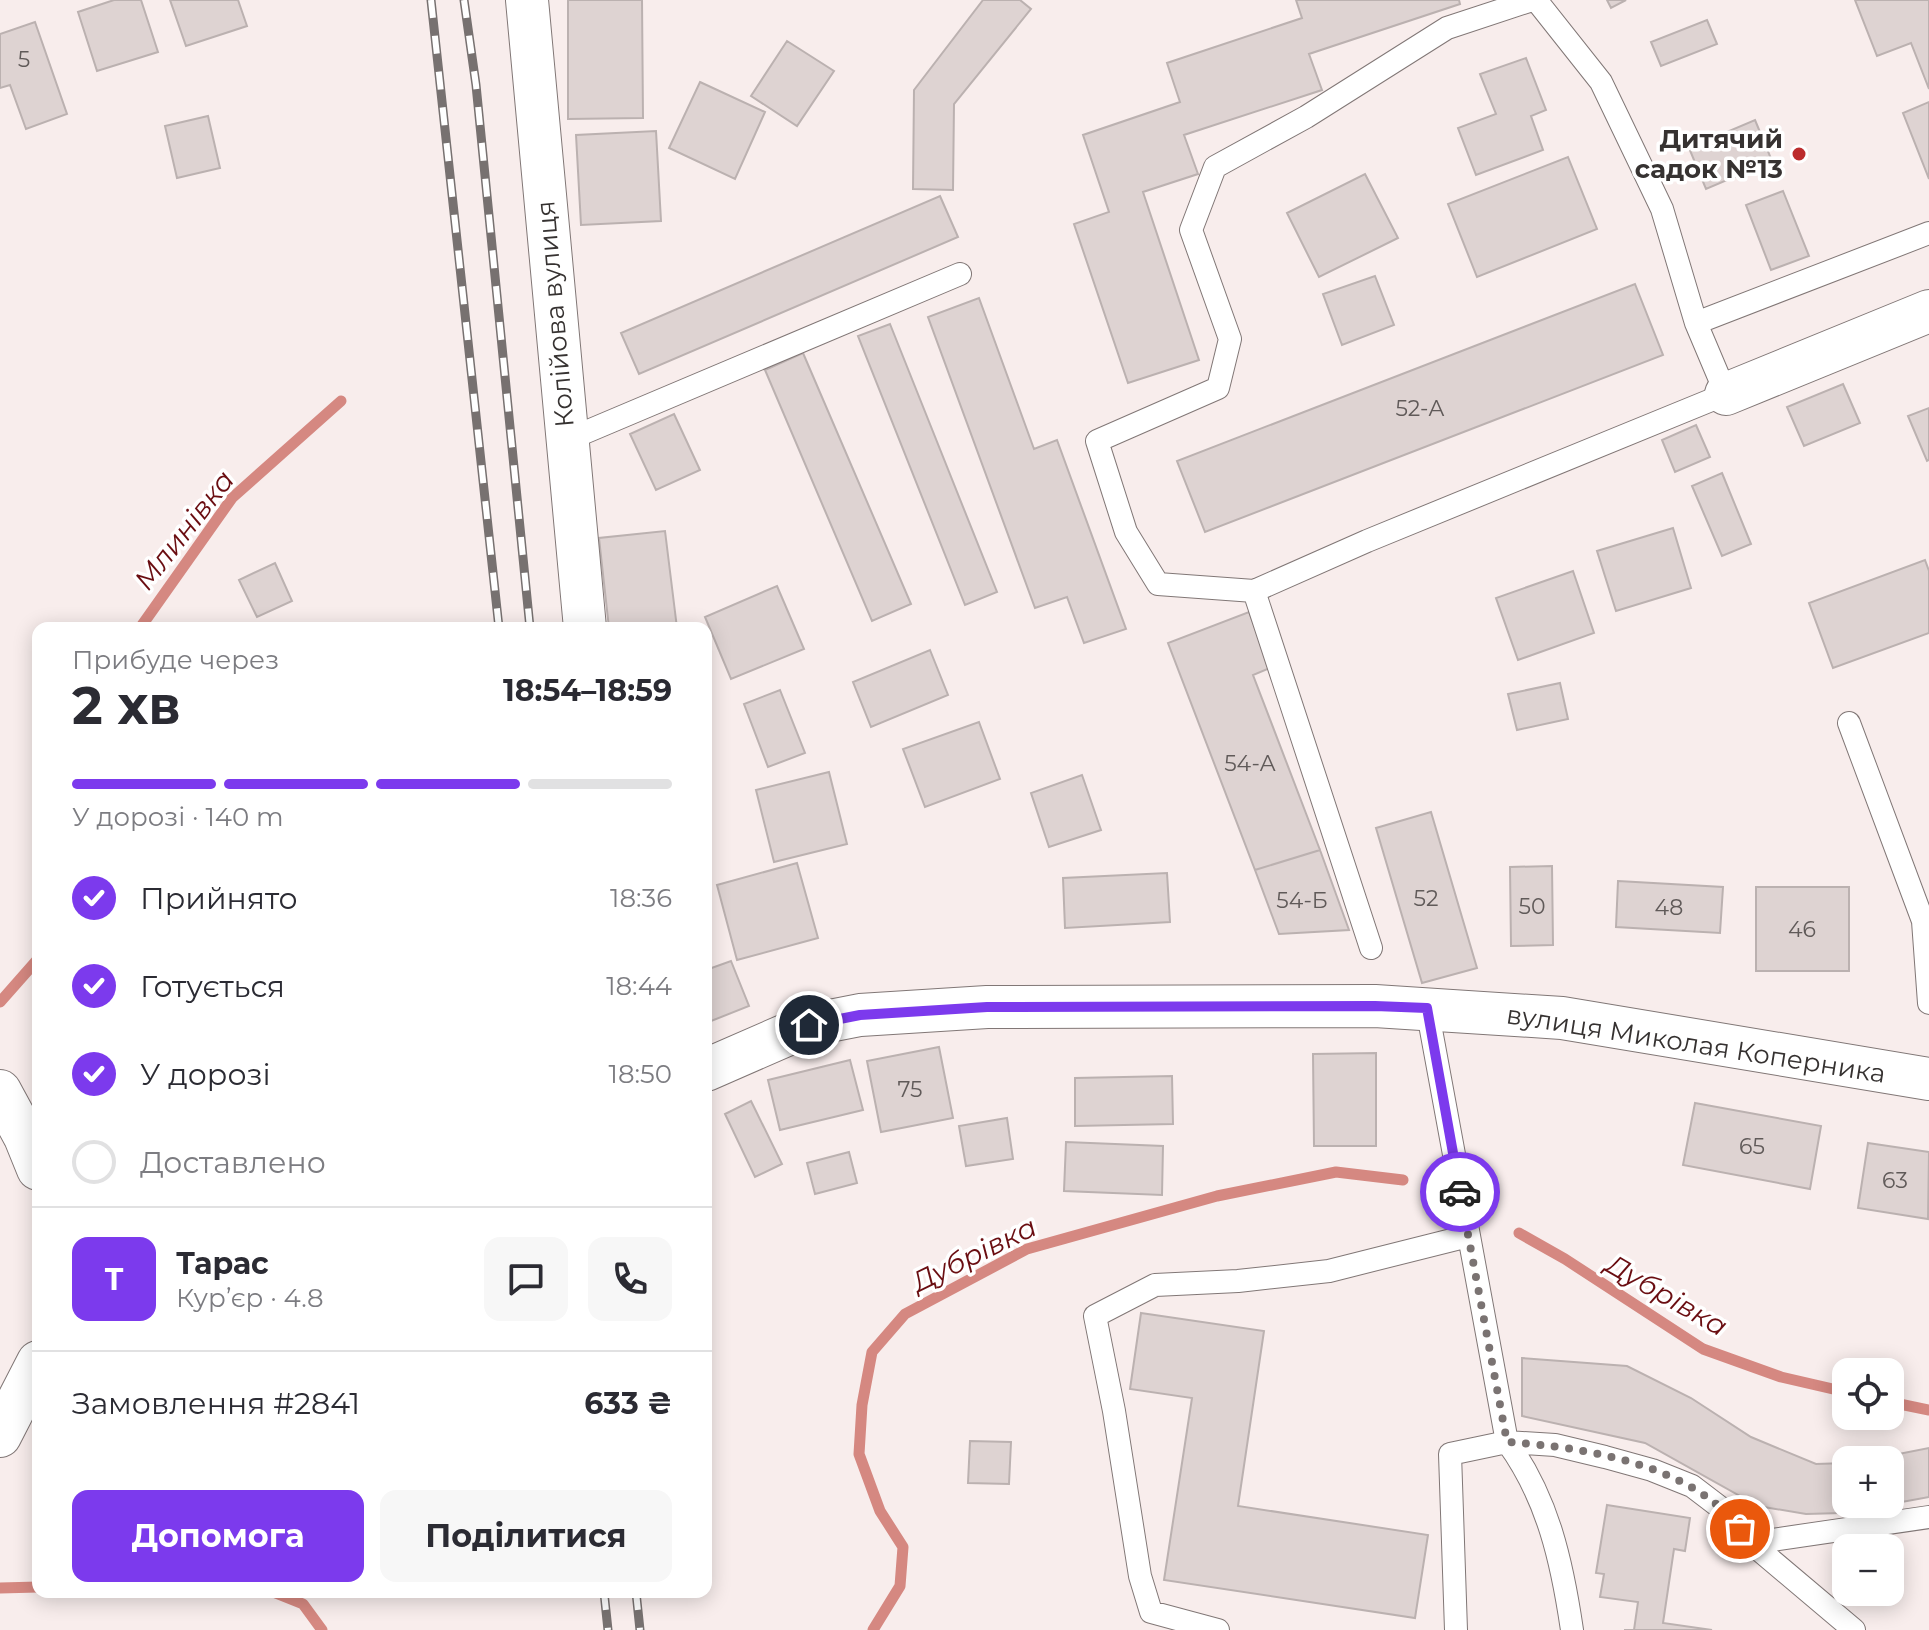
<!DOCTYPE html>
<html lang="uk">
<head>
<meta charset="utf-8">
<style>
	:root { --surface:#fff; --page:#f7f7f7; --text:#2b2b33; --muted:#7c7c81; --line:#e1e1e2; --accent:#7c3aed }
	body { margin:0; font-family:Montserrat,sans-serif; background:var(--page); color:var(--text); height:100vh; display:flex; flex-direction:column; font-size:30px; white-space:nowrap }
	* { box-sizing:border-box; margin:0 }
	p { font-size:26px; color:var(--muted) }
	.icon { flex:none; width:44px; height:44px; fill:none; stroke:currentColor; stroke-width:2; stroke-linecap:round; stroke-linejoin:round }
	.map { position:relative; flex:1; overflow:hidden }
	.sheet { position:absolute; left:32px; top:622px; width:680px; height:976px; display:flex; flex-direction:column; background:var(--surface); border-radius:16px; box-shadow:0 4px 20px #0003 }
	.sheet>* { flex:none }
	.buttons { position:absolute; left:1832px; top:1358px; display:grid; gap:16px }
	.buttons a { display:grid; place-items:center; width:72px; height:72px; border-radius:16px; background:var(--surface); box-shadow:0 4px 20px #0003; font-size:40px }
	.pin { position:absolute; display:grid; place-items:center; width:68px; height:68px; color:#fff; margin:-34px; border:4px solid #fff; border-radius:50%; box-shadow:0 2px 8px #0007 }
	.courier { position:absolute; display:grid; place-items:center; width:80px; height:80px; margin:-40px; border:6px solid #7c3aed; border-radius:50%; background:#fff; color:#222; box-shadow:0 2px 10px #0007 }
	.overview em { font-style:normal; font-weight:700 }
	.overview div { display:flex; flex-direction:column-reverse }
	.overview { display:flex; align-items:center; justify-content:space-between; height:136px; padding:0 40px }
	h1 { font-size:52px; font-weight:700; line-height:60px }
	.bar { display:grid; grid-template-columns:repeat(4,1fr); gap:12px 8px; align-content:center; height:96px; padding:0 40px }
	.bar i { height:10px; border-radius:6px; background:var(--line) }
	.bar .current { background:var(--accent) }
	.bar p { grid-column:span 4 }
	.line { display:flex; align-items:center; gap:20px; padding:0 40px; border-top:2px solid var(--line) }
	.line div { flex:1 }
	.round { display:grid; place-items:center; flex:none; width:84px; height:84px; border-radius:16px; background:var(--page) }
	ol { padding:0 40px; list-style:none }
	li { display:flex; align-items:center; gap:24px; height:88px }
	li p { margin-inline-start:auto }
	li .icon { padding:8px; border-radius:50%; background:var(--accent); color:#fff; stroke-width:4 }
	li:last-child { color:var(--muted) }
	li i { width:44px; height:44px; border:4px solid var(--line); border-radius:50% }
	.cta { display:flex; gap:16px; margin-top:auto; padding:16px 40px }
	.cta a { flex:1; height:92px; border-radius:16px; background:var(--accent); color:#fff; font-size:32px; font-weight:700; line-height:92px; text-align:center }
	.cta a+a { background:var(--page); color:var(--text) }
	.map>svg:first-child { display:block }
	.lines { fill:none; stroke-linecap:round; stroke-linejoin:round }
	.stream { stroke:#d58881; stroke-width:11 }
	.building { fill:#ded3d2; stroke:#bbb1b0; stroke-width:2 }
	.lane-casing { stroke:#817776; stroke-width:24 }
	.street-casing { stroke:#817776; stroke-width:44 }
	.lane { stroke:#fff; stroke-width:22 }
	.street { stroke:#fff; stroke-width:42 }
	.rail-casing { stroke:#777170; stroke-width:9 }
	.rail { stroke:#fff; stroke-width:6; stroke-dasharray:18; stroke-linecap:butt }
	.done { stroke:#7a7372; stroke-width:8; stroke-dasharray:0 14.4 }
	.route { stroke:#7c3aed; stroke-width:10 }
	.poi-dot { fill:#bc2c2d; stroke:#fff; stroke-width:3 }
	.labels { text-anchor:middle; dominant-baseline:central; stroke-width:7; stroke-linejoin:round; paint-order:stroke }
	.number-label { font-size:22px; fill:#605a59 }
	.poi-label { font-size:26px; font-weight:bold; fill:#363231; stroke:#fff; text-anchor:end }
	.street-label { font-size:26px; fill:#363231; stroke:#fff }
	.water-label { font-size:28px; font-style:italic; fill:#6a0d11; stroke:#fff }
</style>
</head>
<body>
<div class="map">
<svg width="1929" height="1630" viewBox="0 0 1929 1630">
	<rect width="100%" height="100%" fill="#f8edec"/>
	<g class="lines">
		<!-- stream -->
		<path class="stream" d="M140,628L232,498L341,401
			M0,1002L38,959
			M1519,1233L1565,1259L1703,1349L1781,1377L1846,1392
			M1890,1402L1929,1410
			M0,1588L38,1587
			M273,1592L303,1604L322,1630
			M873,1630L900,1586L903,1547L880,1511L859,1454L862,1405L872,1352L905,1314L1027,1249L1217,1196L1336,1172L1403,1180"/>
	</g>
	<!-- building -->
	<path class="building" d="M114,0H141L158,52L97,71L78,12Z
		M170,0H238L247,26L186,46Z
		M568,0H642L643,118L568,119Z
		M983,0H1020L1031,9L954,104L953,190L913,189L914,90Z
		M1296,0H1459L1460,4L1309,54L1322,90L1184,135L1198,174L1143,192L1199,360L1128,383L1074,224L1109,212L1083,135L1180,102L1167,63L1302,18Z
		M1607,0H1626L1611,8Z
		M1855,0H1929V89L1911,43L1877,56Z
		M1707,20L1717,44L1661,66L1651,42Z
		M35,22L67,114L26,129L10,85L0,88V34Z
		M787,41L834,71L797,126L751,96Z
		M1526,58L1546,110L1531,116L1543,150L1476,175L1458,128L1496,114L1480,74Z
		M700,82L765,112L735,179L669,148Z
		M1929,102V179L1903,113Z
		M208,116L220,168L177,178L165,126Z
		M1755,120L1772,161L1706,189L1689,148Z
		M656,131L661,221L581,225L576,135Z
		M1568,157L1597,229L1477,277L1448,204Z
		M1365,174L1398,238L1319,277L1287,213Z
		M1783,191L1809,256L1771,270L1746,205Z
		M940,196L958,237L639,374L621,333Z
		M1375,276L1394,325L1342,345L1323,294Z
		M1635,284L1663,355L1205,532L1177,461Z
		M979,298L1034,449L1057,440L1126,629L1084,643L1067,597L1035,608L928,317Z
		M890,324L997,592L965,605L858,336Z
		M803,353L911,604L872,621L765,370Z
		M1843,384L1860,423L1804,446L1787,407Z
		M1929,408V460L1927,461L1908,416Z
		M674,414L700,470L656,490L630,434Z
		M1696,425L1710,457L1675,472L1662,440Z
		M1722,473L1751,544L1722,556L1692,486Z
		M1673,528L1691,588L1616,611L1597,551Z
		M665,531L677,628H609L599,538Z
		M1925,560L1929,571V633L1833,668L1809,603Z
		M275,563L292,601L257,617L239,580Z
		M1573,571L1594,633L1518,660L1496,598Z
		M777,586L804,649L731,679L705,617Z
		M1249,612L1270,668L1253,675L1320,850L1255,870L1168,643Z
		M930,650L948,695L871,727L853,682Z
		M1560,683L1568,719L1517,730L1508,694Z
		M780,690L805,753L768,767L744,704Z
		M979,722L1000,779L925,807L903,749Z
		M829,772L847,844L774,862L756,790Z
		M1082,775L1101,830L1049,847L1031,793Z
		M1431,812L1477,968L1422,983L1376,828Z
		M1320,850L1349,930L1279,934L1255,870Z
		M797,863L818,938L737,960L717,885Z
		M1552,866L1553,945L1511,946L1510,867Z
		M1167,873L1170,922L1065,928L1063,878Z
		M1618,881L1723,887L1720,933L1616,927Z
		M1756,887H1849V971H1756Z
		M731,961L749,1006L706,1023V970Z
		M939,1047L953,1118L881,1132L867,1061Z
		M1376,1053V1146H1314L1313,1054Z
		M850,1060L863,1110L780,1130L768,1080Z
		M1172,1076L1173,1124L1075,1126V1078Z
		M751,1101L782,1164L755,1177L725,1114Z
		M1695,1103L1821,1126L1810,1189L1683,1165Z
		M1007,1118L1013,1159L966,1166L959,1126Z
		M1066,1142L1163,1146L1162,1195L1064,1191Z
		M1868,1143L1929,1152L1928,1219L1858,1208Z
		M849,1152L857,1183L815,1194L807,1163Z
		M1141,1313L1264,1331L1238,1506L1428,1535L1415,1618L1164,1580L1192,1398L1130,1389Z
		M1522,1358L1627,1366L1691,1398L1751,1437L1816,1464L1846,1463V1504H1890V1460H1868L1929,1448V1497L1842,1513L1806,1514L1758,1506L1645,1443L1522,1416Z
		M970,1441L1011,1442L1009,1484L968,1483Z
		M1607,1505L1690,1518L1685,1551L1674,1549L1663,1623L1712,1630H1624H1634L1638,1602L1600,1597L1604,1574L1596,1573Z"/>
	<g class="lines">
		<!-- lane casing -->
		<g class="lane-casing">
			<path id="lane" d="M1696,323L1929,233
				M567,440L960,274
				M1254,591L1158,584L1126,532L1097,441L1218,388L1230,339L1191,230L1215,167L1306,117L1447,28L1532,0
				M1849,723L1923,921L1929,1003
				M1371,948L1254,591L1367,541L1726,394L1696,323L1662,209L1601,82L1536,0
				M1427,1008L1507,1442L1555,1445L1605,1457L1652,1470L1692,1486L1730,1515L1751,1543L1854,1630
				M1751,1543L1929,1517
				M1218,1630L1151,1612L1140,1576L1114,1411L1095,1316L1155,1285L1238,1281L1329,1271L1468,1236
				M1456,1630L1450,1454L1507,1442C1548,1498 1562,1562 1572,1630"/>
		</g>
		<!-- street casing -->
		<g class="street-casing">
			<path id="street" d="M527,0L585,628
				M1726,394L1929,311
				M706,1070L809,1025L860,1015L987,1007L1375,1006L1562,1018L1929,1079
				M0,1091L25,1137L38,1169
				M0,1436L38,1362"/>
		</g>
		<!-- lane -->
		<use href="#lane" class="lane"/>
		<!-- street -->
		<use href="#street" class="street"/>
		<!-- rail casing -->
		<g class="rail-casing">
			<path id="rail" d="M431,0L499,628
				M464,0L476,85L530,628
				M604,1592L608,1630
				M636,1592L640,1630"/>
		</g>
		<!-- rail -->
		<use href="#rail" class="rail"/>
	</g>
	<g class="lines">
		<!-- done -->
		<path class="done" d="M1460,1192L1507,1442C1583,1447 1692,1464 1740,1529"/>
		<!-- route -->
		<path class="route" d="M809,1025L860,1015L987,1007L1375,1006L1427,1008L1460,1192"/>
	</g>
	<!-- markers -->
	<circle class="poi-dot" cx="1799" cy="154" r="8"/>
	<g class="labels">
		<!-- number labels -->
		<g class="number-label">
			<text x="24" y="59">5</text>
			<text x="1420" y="408">52-А</text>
			<text x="1250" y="763">54-А</text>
			<text x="1426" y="898">52</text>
			<text x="1302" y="900">54-Б</text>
			<text x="1532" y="906">50</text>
			<text x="1669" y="907">48</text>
			<text x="1802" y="929">46</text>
			<text x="910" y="1089">75</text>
			<text x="1752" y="1146">65</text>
			<text x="1895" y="1180">63</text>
		</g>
		<!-- poi labels -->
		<g class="poi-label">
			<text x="1783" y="139">Дитячий<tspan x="1783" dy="30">садок №13</tspan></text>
		</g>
		<!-- street labels -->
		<g class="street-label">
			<text transform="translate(555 314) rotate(-95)">Колійова вулиця</text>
			<text transform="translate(1696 1044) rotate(9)">вулиця Миколая Коперника</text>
		</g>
		<!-- water labels -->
		<g class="water-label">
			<text transform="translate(184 530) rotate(-52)">Млинівка</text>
			<text transform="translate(974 1254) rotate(-26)">Дубрівка</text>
			<text transform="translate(1667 1295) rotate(30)">Дубрівка</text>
		</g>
	</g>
</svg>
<div class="buttons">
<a><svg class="icon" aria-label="locate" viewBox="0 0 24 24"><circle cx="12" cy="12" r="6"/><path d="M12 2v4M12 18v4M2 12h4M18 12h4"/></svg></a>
<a>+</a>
<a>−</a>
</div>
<div class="pin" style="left:1740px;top:1529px;background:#ea580c"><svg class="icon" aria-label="bag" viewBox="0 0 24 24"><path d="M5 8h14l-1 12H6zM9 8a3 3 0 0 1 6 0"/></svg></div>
<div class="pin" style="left:809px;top:1025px;background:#1f2937"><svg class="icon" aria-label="home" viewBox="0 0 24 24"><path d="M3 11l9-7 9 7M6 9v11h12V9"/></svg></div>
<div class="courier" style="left:1460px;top:1192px"><svg class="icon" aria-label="car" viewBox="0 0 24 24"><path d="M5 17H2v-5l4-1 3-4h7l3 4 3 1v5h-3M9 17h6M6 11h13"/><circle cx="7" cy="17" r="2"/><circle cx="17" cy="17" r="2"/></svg></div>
<section class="sheet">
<div class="overview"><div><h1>2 хв</h1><p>Прибуде через</p></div><em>18:54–18:59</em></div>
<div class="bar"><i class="current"></i><i class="current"></i><i class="current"></i><i></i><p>У дорозі · 140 m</p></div>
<ol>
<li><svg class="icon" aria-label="check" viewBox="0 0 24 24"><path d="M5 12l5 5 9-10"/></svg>Прийнято<p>18:36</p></li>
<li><svg class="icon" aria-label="check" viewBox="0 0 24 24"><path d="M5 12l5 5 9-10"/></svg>Готується<p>18:44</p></li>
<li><svg class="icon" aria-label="check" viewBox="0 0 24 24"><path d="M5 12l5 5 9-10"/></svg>У дорозі<p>18:50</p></li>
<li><i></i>Доставлено</li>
</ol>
<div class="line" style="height:144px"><b class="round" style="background:var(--accent);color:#fff">Т</b><div><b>Тарас</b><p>Кур’єр · 4.8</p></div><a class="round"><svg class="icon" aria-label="chat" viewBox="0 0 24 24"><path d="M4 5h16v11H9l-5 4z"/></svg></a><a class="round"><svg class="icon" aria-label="phone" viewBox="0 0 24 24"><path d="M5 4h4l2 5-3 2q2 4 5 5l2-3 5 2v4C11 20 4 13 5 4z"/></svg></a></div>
<div class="line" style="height:104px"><div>Замовлення #2841</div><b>633 ₴</b></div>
<div class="cta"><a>Допомога</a><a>Поділитися</a></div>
</section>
</div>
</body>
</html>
